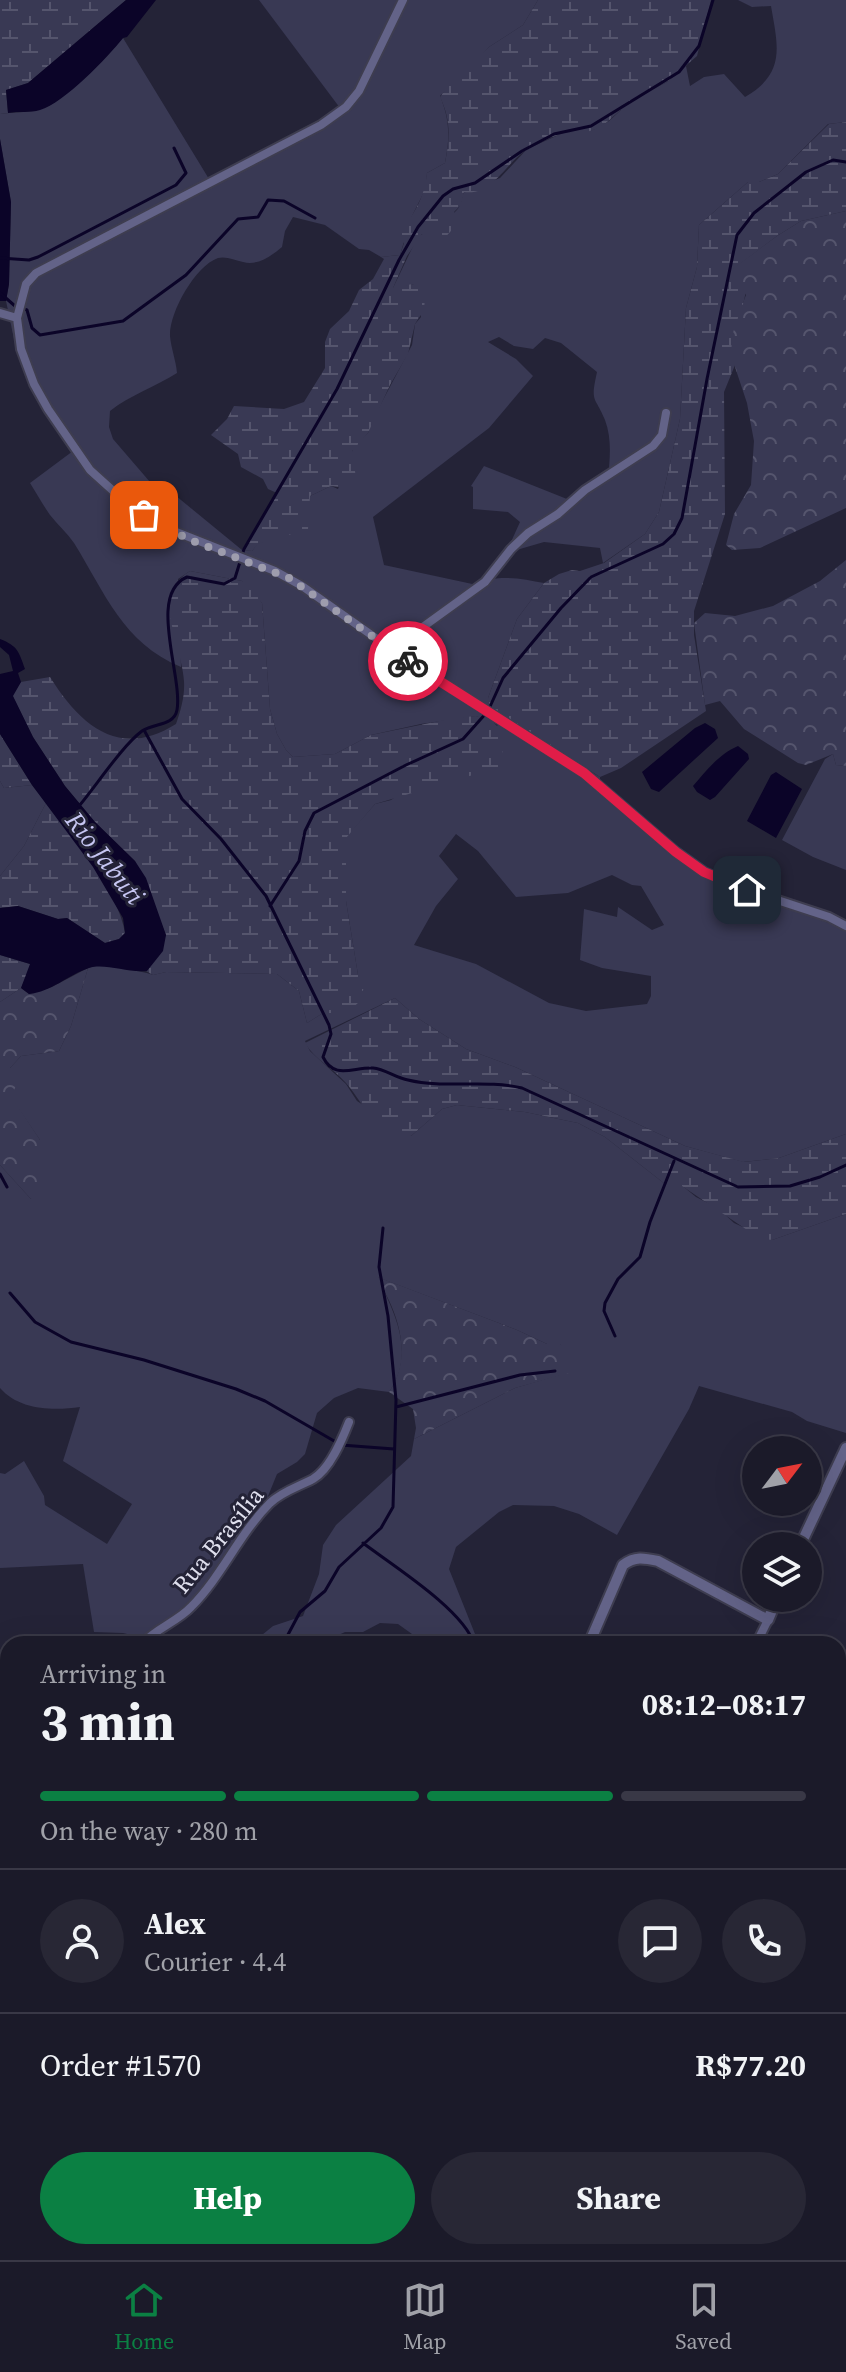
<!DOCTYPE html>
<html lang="en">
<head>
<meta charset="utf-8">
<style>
	:root { --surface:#1b1a29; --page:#282735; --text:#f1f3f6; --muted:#a0a1a8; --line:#393846; --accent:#0b8043 }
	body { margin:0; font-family:"Source Serif 4",serif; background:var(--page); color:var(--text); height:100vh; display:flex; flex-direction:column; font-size:30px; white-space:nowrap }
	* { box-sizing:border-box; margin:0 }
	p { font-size:26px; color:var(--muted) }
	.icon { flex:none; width:44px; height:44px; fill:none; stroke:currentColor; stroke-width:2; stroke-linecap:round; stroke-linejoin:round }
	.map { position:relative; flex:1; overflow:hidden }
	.drawer { position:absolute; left:0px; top:1636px; width:846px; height:624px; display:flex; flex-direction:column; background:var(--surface); border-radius:24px 24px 0 0; box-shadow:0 8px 32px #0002,0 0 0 2px var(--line) }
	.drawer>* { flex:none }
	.needle { width:52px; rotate:58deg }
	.controls { position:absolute; left:742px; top:1436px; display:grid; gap:16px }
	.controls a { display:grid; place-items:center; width:80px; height:80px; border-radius:50%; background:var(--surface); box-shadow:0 8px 32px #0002,0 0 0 2px var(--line); font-size:40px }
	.pin { position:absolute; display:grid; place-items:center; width:68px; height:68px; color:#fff; margin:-34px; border-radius:16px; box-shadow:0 4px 12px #0006 }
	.courier { position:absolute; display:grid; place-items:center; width:80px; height:80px; margin:-40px; border:6px solid #e11d48; border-radius:50%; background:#fff; color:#222; box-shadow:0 2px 10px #0007 }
	.summary em { font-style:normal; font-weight:700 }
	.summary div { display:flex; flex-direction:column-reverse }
	.summary { display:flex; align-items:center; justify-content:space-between; height:136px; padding:0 40px }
	h1 { font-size:52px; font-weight:700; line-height:60px }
	.bar { display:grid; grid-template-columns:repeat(4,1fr); gap:12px 8px; align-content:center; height:96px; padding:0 40px }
	.bar i { height:10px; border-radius:6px; background:var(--line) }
	.bar .current { background:var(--accent) }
	.bar p { grid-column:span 4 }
	.line { display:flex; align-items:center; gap:20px; padding:0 40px; border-top:2px solid var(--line) }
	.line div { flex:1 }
	.round { display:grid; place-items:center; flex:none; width:84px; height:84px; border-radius:42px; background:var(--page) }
	.cta { display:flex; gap:16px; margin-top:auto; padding:16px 40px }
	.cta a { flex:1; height:92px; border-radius:48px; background:var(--accent); color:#fff; font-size:32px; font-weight:700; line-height:92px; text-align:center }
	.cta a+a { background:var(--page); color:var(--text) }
	.tabs { display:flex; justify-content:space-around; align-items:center; height:112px; border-top:2px solid var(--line); background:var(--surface); font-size:22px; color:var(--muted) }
	.tabs a { display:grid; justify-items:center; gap:4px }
	.tabs .current { color:var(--accent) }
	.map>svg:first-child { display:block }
	.green { fill:#393954; fill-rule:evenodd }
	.forest { fill:url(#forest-crowns) }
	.wetland { fill:url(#wetland-marsh) }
	.water { fill:#0b0428 }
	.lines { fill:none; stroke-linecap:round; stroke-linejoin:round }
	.stream { stroke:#0b0428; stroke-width:3 }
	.minor-casing { stroke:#3e3d50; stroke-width:12 }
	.tertiary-casing { stroke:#3e3d50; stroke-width:14 }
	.minor { stroke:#636388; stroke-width:8 }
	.tertiary { stroke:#636388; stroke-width:10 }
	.done { stroke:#9e9dad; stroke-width:8; stroke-dasharray:0 14.4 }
	.route { stroke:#e11d48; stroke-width:10 }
	.labels { text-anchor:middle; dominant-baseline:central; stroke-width:6; stroke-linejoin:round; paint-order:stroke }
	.street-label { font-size:24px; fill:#dfdfed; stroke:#242337 }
	.water-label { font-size:26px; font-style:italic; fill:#c6c6f2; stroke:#242337 }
</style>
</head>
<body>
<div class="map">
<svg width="846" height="2260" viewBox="0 0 846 2260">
	<defs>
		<pattern id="forest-crowns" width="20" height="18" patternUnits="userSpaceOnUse" patternTransform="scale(2)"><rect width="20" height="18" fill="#393954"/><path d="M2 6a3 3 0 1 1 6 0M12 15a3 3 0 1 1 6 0" fill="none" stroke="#55556d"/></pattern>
		<pattern id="wetland-marsh" width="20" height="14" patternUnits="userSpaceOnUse" patternTransform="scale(2)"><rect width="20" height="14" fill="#393954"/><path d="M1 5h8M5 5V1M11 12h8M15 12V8" fill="none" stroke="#55556d"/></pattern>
	</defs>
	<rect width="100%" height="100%" fill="#242337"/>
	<!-- green -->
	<path class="green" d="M259,0H538L523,25L489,47L440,96C450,120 450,138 445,163L427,173L426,188L411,218L400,255L381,257L369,250L359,249L325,225L293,217L285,231L282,247C271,256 258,266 243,262C235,260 226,256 218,258C195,266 169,313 170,336C171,348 176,361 177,373C155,387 130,395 110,411L109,427L113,439L150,482L170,491L242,550L252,551L257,544L281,535L310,496L331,486L338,489L354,446L368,433L374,417L412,345L415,324L421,317L413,284L392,290L416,240C426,228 455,218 460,205C462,201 462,196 464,192L500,178L527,149L563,133L593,130L609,121L621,110V106L667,82L686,66L690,86L704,77L724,74L745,97C786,73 778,47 771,6L752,7L738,0H846V122L828,124L778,174L759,182H748L699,225L697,267L686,308L680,419L659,512L645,534L603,563L600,548L544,542L506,553L520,522L508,512L473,509V487L471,486L484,466L572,501L608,478C610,458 612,439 605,420C595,395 590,404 597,372L561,343L545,338L533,349L514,346L499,337L488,342L516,359L533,376L489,428L373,517L384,565L477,585C497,573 522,579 544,583L517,619L488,698L579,765L600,777V782L675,854L726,882L846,930V1134L779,1158L743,1162L685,1146L515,1067L466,1049L419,1019L395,998L305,1041L310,1051L346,1084L357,1101L411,1136L442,1109L457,1105L525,1112L578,1123L605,1137L665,1184L679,1183L696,1197L718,1208L734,1223L772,1240L846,1214V1433L807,1421L792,1412L699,1386L689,1409L617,1535L579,1514L554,1506L513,1505L499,1512L456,1547L449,1569L479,1644H426L398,1624L380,1623L363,1632H345L328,1640L325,1644H251L273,1626L303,1616L319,1574L323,1545L336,1525L411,1456L414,1439L515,1388L576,1370L560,1344H547L517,1330L377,1277C395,1313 416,1354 389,1392L358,1388L334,1398L317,1413L305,1454L297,1462L277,1474L264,1506L202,1591L182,1608L176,1620L152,1640L123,1633L94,1632L83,1564L0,1568V1473L5,1474L24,1461L44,1496L45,1505L107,1544L132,1504L63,1461L80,1407C53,1411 19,1410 0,1388V1165L31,1199L40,1140L10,1096V1068L21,1056L59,1051L71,1026L88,968C93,967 97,965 101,965C107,965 150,973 153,975L166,972L277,974L299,991L307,1023L323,1013L330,1012L367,975H358L346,901L345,838L375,804L391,800L498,725L476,716L421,724L371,735L335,754L293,757L286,750L277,734L270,709L262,603L242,581L190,571L178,579L181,667C123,643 105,593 74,543C67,533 58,525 50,515C43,505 37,494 30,483L73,451L39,397L15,344L6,301L9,284L11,202L0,139V114C12,112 25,113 37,110C61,106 107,57 123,38L209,179L336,117L340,108ZM456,834L478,851L516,897L568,893L612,875L632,885L641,886L664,925L652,930L618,907L617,917L584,909L580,960L602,968L651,976V996L647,1004L586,1011L549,1003L476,964L414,945L436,906L458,879L439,856Z
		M833,754L836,765L846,766V870L813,857L782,840L825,759Z
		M0,781L4,788L32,785L46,803L24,846L0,876Z
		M838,2119L846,2120V2260H773L768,2252H838Z"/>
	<!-- forest -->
	<path class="forest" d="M846,211V508L760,548L732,550L726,545L734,514L751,485L754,441L751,425L747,403L730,352L731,334L746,295L731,270L777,236L801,221Z
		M846,560V766L836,765L833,754L806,765L798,763L744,729L720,701L705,705L694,623L705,613L735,616L773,606L820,581Z
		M88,968L71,1026L59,1051L21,1056L10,1068L18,1082L11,1096L40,1140L45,1187L31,1199L0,1165V1002L21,988L29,994L52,987Z
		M375,1276L517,1330L547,1344H560L579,1360L576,1371L515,1388L414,1439L416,1428L413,1409L389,1392C414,1356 398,1310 375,1276Z
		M532,2252H579L578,2260H472L477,2256Z"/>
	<!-- wetland -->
	<path class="wetland" d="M0,0H126L28,83L6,90L8,113L0,114Z
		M538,0H711L697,56L667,82L621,106L622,109C613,116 607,124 596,129C587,133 576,132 565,133C557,134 531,147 525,151C505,164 492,196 464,192L461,205L454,212L459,222L441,242L422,234L407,256L393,288L412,284L419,287L425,297L424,310L415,324L408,354L390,385L368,433L352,451L356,478L348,488L331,486L310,496L308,529L258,544L252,551L242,550L277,493L268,489L263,479L241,467L238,454L211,435L227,419L234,406L284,409L304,402L325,368V342L330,329L349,311L359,290L373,279L384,259L381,257L400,255L404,243L397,237C412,217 425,198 427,173L445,163C450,138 451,120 440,97L453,79L489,47L523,25Z
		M846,122V211L801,221L777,236L732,270L746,285C746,315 723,331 735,365L724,392L725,514L694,611V635L706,711L621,768L600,777L490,707L488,698L517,619L544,583L559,574L572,570L580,571L604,563L645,534L659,512L680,419L686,308L697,267L699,225L748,182H759L778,174L829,124Z
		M190,571L242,581L250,586L262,603L270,709L277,734L286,750L293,757L335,754L371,735L454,718L476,716L492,721L505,734L500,767L375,804L346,838V901L358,975H368L359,1002L347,1013H323L307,1023L299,991L277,974L166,972L153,975L146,971L166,935L135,861L95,822L65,786L33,737L12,695L21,682L50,677C80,725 119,760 176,724C181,710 185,695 184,681C182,645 150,595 190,571Z
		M0,734L32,785L4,788L0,781Z
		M46,803C71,837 119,892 125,933L119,939L105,943L67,918L58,919L18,906L0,908V876L24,846Z
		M0,955L30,964V967L21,988L0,1002Z
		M395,998L419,1019L466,1049L515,1067L685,1146L744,1162L779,1158L846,1134V1214L772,1240L759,1238L679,1184H665L605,1137L578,1123L525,1112L457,1105L442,1109L411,1136C372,1132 368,1109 346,1083C333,1068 315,1060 305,1043Z
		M579,2252H768L773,2260H578Z"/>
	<!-- water -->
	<path class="water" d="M126,0H156L127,37L123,38C108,57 64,103 40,110C30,113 18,111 8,113L6,90L28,83Z
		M0,139L11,202L9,284L6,301H0Z
		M0,639C18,646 19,652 25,669L18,673L21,682L13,696L33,737L65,786L95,822L135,861L146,878L166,935L163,951L147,971C127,973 105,963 89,968C68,975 51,992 29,994L21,988L30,964L0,955V908L18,906L58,919L67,918L105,943L119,939L125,933L123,918L93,867L32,785L0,734V674L13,671L9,655L0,647Z
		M705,723L715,729L718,738L659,792L651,789L642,772L695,728Z
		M738,746L748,754L749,759L715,797L710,800L697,792L693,786C706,771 719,754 738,746Z
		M776,772L802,789L776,838L747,821L771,775Z"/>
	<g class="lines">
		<!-- stream -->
		<path class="stream" d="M0,258L29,260L38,257L176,185L186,173L174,148
			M0,293L15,306L27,310L32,328L40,335L123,321L186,275L238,219L258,217L268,200L284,201L315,218
			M144,730L182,799L221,839L266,896L329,1025L331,1034L323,1057C334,1080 353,1067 373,1068C385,1069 396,1078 408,1080C445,1089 485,1079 522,1088L738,1187L790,1186L820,1177L846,1165
			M79,806C96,786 122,746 142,731C154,723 174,726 177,710C183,676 147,594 187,577L224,584L235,578L244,549L337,389L399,260L418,227L443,196L453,189L475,183L522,151L554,134L591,126L679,72L699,46L713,0
			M270,906L299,861L305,831L314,813L406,765L463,739L488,711L503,678L561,608L591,577L663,544L674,534L682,518L707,379L737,235L754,213L806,172L833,160L846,162
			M0,1174L7,1187
			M10,1293L35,1322L71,1342L144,1360L236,1389L265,1401L341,1445L394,1449
			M615,1336L604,1311L605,1303L618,1279L640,1257L650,1222L674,1161
			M396,1407L520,1375L555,1371
			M363,1543C392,1565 464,1610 474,1644
			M283,1644L300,1612L325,1591L339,1567L381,1528L393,1507L396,1400L388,1316L379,1267L383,1228
			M0,1691L8,1689
			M838,1907L846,1903
			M104,2260L117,2252
			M619,2260L625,2252"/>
		<!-- minor casing -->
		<g class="minor-casing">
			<path id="minor" d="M0,313L17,318L21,349L34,384L48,409L90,470L131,507L161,526L275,571L302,586L404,658L584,773L676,852L704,872L747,890L829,917L846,926
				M17,318L26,284L36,273L321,125L346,107L359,91L403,0
				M391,650L485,582L511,549L528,533L558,514L585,490L653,446L662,435L666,413
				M142,1644C156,1628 177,1622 191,1607C222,1576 239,1534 270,1503C283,1491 298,1487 313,1479C330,1469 342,1440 349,1422
				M756,1644L768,1620
				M0,1772L8,1769
				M0,2003L8,2011
				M0,2072L8,2071
				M0,2243L8,2248
				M14,2252L26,2260
				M357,2260L365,2252"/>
		</g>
		<!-- tertiary casing -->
		<g class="tertiary-casing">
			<path id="tertiary" d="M800,1546L846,1448
				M589,1644L623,1565C635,1556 644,1558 658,1561L768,1620L777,1598
				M0,1869L8,1868"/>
		</g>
		<!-- minor -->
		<use href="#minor" class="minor"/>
		<!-- tertiary -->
		<use href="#tertiary" class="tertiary"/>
	</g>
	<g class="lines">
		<!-- done -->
		<path class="done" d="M144,515L188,539L289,578L408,661"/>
		<!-- route -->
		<path class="route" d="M408,661L584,773L676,852L704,872L747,890"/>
	</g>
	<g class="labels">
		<!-- street labels -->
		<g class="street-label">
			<text transform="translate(218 1540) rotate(-51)">Rua Brasília</text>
		</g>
		<!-- water labels -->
		<g class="water-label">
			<text transform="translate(105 858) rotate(52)">Rio Jabuti</text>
		</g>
	</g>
</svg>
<div class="controls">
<a><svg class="needle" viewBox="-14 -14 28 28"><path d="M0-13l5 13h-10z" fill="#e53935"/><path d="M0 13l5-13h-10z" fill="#a0a1a8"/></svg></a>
<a><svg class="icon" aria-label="layers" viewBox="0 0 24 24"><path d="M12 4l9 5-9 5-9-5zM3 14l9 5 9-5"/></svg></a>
</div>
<div class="pin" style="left:144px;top:515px;background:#ea580c"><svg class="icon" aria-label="bag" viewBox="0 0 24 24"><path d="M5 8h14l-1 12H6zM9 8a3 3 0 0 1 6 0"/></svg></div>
<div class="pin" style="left:747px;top:890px;background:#1f2937"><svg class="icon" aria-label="home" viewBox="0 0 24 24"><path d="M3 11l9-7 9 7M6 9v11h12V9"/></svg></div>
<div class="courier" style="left:408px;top:661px"><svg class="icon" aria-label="bike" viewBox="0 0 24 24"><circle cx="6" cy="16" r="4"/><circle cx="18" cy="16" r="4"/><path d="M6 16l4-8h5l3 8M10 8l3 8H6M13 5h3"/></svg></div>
<section class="drawer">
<div class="summary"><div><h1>3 min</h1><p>Arriving in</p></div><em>08:12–08:17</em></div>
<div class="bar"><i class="current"></i><i class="current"></i><i class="current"></i><i></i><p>On the way · 280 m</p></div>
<div class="line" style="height:144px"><a class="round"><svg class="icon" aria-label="person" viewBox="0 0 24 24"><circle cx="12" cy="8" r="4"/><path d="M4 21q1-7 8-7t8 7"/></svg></a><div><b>Alex</b><p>Courier · 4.4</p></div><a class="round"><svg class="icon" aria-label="chat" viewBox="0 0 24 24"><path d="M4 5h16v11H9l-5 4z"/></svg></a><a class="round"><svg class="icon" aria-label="phone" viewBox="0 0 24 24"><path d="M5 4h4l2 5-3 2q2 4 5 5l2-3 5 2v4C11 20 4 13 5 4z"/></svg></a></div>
<div class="line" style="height:104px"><div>Order #1570</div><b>R$77.20</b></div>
<div class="cta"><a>Help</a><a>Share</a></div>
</section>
</div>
<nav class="tabs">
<a class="current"><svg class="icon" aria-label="home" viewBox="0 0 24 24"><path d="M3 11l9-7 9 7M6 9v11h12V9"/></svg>Home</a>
<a><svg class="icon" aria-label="map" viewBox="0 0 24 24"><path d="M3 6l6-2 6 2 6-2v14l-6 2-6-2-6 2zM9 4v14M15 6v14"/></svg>Map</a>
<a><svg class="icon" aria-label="saved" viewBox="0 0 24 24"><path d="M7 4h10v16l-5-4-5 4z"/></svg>Saved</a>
</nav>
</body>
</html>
